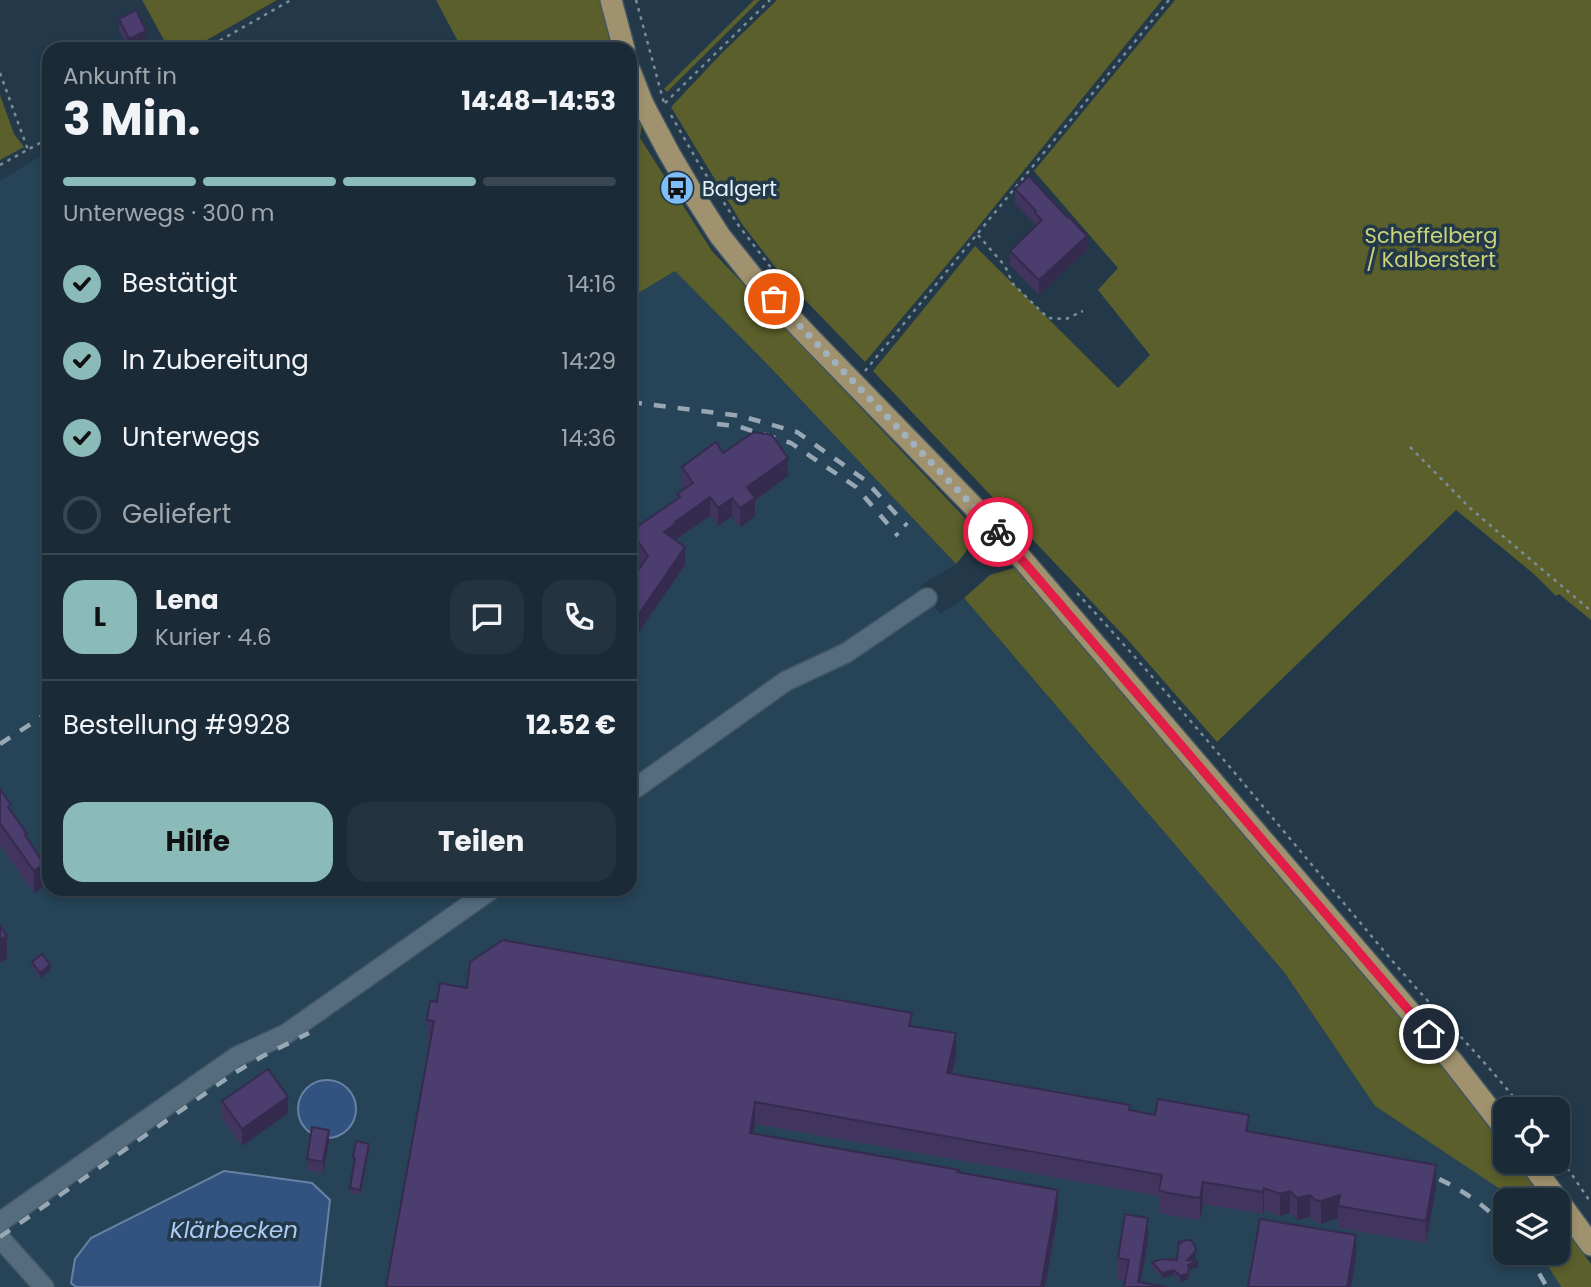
<!DOCTYPE html>
<html lang="de">
<head>
<meta charset="utf-8">
<style>
	:root { --surface:#1a2b37; --page:#23333f; --text:#f1f3f6; --muted:#9fa7ad; --line:#384752; --accent:#8bbbb9 }
	body { margin:0; font-family:Poppins,sans-serif; background:var(--page); color:var(--text); height:100vh; display:flex; flex-direction:column; font-size:26px; white-space:nowrap }
	* { box-sizing:border-box; margin:0 }
	p { font-size:23px; color:var(--muted) }
	.icon { flex:none; width:38px; height:38px; fill:none; stroke:currentColor; stroke-width:2; stroke-linecap:round; stroke-linejoin:round }
	.map { position:relative; flex:1; overflow:hidden }
	.drawer { position:absolute; left:42px; top:42px; width:595px; height:854px; display:flex; flex-direction:column; background:var(--surface); border-radius:21px; box-shadow:0 4px 10px #0003,0 0 0 2px var(--line) }
	.drawer>* { flex:none }
	.tools { position:absolute; left:1493px; top:1097px; display:grid; gap:14px }
	.tools a { display:grid; place-items:center; width:77px; height:77px; border-radius:14px; background:var(--surface); box-shadow:0 4px 10px #0003,0 0 0 2px var(--line); font-size:35px }
	.pin { position:absolute; display:grid; place-items:center; width:60px; height:60px; color:#fff; margin:-30px; border:4px solid #fff; border-radius:50%; box-shadow:0 2px 7px #0007 }
	.courier { position:absolute; display:grid; place-items:center; width:70px; height:70px; margin:-35px; border:5px solid #e11d48; border-radius:50%; background:#fff; color:#222; box-shadow:0 2px 9px #0007 }
	.summary em { font-style:normal; font-weight:700 }
	.summary div { display:flex; flex-direction:column-reverse }
	.summary { display:flex; align-items:center; justify-content:space-between; height:119px; padding:0 21px }
	h1 { font-size:46px; font-weight:700; line-height:52px }
	.bar { display:grid; grid-template-columns:repeat(4,1fr); gap:10px 7px; align-content:center; height:84px; padding:0 21px }
	.bar i { height:9px; border-radius:5px; background:var(--line) }
	.bar .active { background:var(--accent) }
	.bar p { grid-column:span 4 }
	.line { display:flex; align-items:center; gap:18px; padding:0 21px; border-top:2px solid var(--line) }
	.line div { flex:1 }
	.round { display:grid; place-items:center; flex:none; width:74px; height:74px; border-radius:21px; background:var(--page) }
	ol { padding:0 21px; list-style:none }
	li { display:flex; align-items:center; gap:21px; height:77px }
	li p { margin-inline-start:auto }
	li .icon { padding:7px; border-radius:50%; background:var(--accent); color:#111; stroke-width:4 }
	li:last-child { color:var(--muted) }
	li i { width:38px; height:38px; border:4px solid var(--line); border-radius:50% }
	.cta { display:flex; gap:14px; margin-top:auto; padding:14px 21px }
	.cta a { flex:1; height:80px; border-radius:21px; background:var(--accent); color:#111; font-size:28px; font-weight:700; line-height:80px; text-align:center }
	.cta a+a { background:var(--page); color:var(--text) }
	.map>svg:first-child { display:block }
	.built { fill:#264357 }
	.green { fill:#5a5f2b }
	.water { fill:#32537f; stroke:#6782a4; stroke-width:2 }
	.lines { fill:none; stroke-linecap:round; stroke-linejoin:round }
	.minor-casing { stroke:#425664; stroke-width:22 }
	.major-casing { stroke:#425664; stroke-width:24 }
	.path { stroke:#7a8c99; stroke-width:2.5; stroke-dasharray:3.5 5; stroke-linecap:butt }
	.minor { stroke:#546c7d; stroke-width:19 }
	.major { stroke:#a0926f; stroke-width:21 }
	.rail { stroke:#97a8b4; stroke-width:4.5; stroke-dasharray:12 12; stroke-linecap:butt }
	.wall { fill:#41345f }
	.shaded-wall { fill:#352b4e }
	.building { fill:#4c3d6f; stroke:#352b4e; stroke-width:2 }
	.done { stroke:#a0b1bd; stroke-width:7; stroke-dasharray:0 12.6 }
	.route { stroke:#e11d48; stroke-width:9 }
	.labels { text-anchor:middle; dominant-baseline:central; stroke-width:7; stroke-linejoin:round; paint-order:stroke }
	.poi-label { font-size:21px; fill:#e3f1fb; stroke:#233949; text-anchor:start }
	.park-label { font-size:21px; fill:#cad37a; stroke:#233949 }
	.water-label { font-size:23px; font-style:italic; fill:#accbf5; stroke:#233949 }
</style>
</head>
<body>
<div class="map">
<svg width="1591" height="1287" viewBox="0 0 1591 1287">
	<rect width="100%" height="100%" fill="#233949"/>
	<!-- built -->
	<path class="built" d="M49,151V889H630V298L675,271L768,365L956,564L920,586L940,614L964,598L1284,972L1375,1106L1500,1189L1508,1200H1505V1253H1540L1561,1287H0V181Z"/>
	<!-- green -->
	<path class="green" d="M142,0H277L191,49H169Z
		M436,0H607L619,49H462Z
		M754,0H760L667,92L664,89Z
		M777,0H1162L965,243L865,362L783,277L742,224L671,107L721,54Z
		M1175,0H1591V620L1559,594L1556,596L1535,575L1456,510L1217,742L1127,639L873,371L975,246L1118,388L1150,355L1098,290L1118,268L1034,171Z
		M630,88L642,121L640,138L712,251L964,517L971,540L965,553L956,564L768,365L675,271L630,298Z
		M0,95L14,134L24,147L0,160Z
		M1017,567L1441,1061L1505,1147V1162H1516L1544,1200H1508L1500,1189L1375,1106L1284,972L964,598L990,575Z
		M1558,1219L1591,1264V1287H1561L1540,1253H1558Z"/>
	<!-- water -->
	<path class="water" d="M298 1109a29 29 0 1 1 58 0a29 29 0 1 1-58 0Z
		M224,1171L312,1183L330,1200L320,1287H76L71,1283L75,1259L91,1238Z"/>
	<g class="lines">
		<!-- minor casing -->
		<g class="minor-casing">
			<path id="minor" d="M630,792L786,681L846,653L927,598
				M0,1222L236,1057L286,1034L492,889
				M0,1238L44,1287"/>
		</g>
		<!-- major casing -->
		<g class="major-casing">
			<path id="major" d="M611,0L624,49
				M630,71L643,104L669,153L695,197L720,236L756,281L808,336L1005,539L1452,1061L1505,1129
				M1530,1162L1591,1245"/>
		</g>
		<!-- path -->
		<path class="path" d="M636,0L664,103
			M205,49L291,0
			M0,73L28,150
			M665,103L770,0
			M671,115L699,164L739,226L775,273
			M0,165L49,138
			M978,235L1005,266L1013,284L1048,318L1066,319L1083,311
			M865,371L1169,0
			M1410,447L1470,508L1591,611
			M1077,593C1184,709 1283,831 1384,951C1429,1005 1480,1054 1524,1110
			M1558,1154L1591,1203"/>
		<!-- minor -->
		<use href="#minor" class="minor"/>
		<!-- major -->
		<use href="#major" class="major"/>
		<!-- rail -->
		<path class="rail" d="M630,402L741,416L797,432L865,480L907,526
			M717,424L737,426L791,443L856,487L898,536
			M0,744L49,712
			M1417,1170C1451,1182 1479,1200 1505,1226
			M0,1237L236,1072L263,1056L309,1033
			M1527,1253L1547,1287"/>
	</g>
	<!-- wall -->
	<path class="wall" d="M119,19L146,42L132,49H128L119,30Z
		M1015,189L1087,250L1039,295L1010,265V251L1035,227V224L1015,204Z
		M723,453L788,476L755,500V516L740,527L732,516L718,526L710,516L676,539L685,565L636,636L630,633V569L636,573L642,566L631,550V531L677,499V494L684,489L682,485V467Z
		M0,789L11,812L27,838L44,886L34,893L0,845Z
		M32,962L50,971L40,978L32,967Z
		M467,988L912,1026L956,1055L952,1074L1130,1111L1249,1132L1436,1187L1426,1243L1338,1228V1218L1321,1224L1315,1222L1310,1217L1297,1220L1290,1213L1280,1216L1264,1210L1263,1214L1203,1204L1200,1220L1168,1215L1159,1212V1196L755,1124L753,1134L959,1172L1058,1213L1045,1287L427,1042V1020L437,1002Z
		M222,1101L288,1113L242,1146L222,1118Z
		M329,1141L323,1173L307,1170V1159Z
		M369,1150L360,1195L350,1193L354,1163H353V1157Z
		M1148,1240L1141,1283L1118,1280V1258Z
		M1180,1243L1196,1257L1192,1261L1198,1267L1189,1270L1188,1279L1180,1282L1174,1275L1162,1278L1152,1268V1262L1177,1260Z"/>
	<!-- shaded-wall -->
	<path class="shaded-wall" d="M146,31V42L132,49H129V39Z
		M1087,236V250L1039,295V280Z
		M788,458V476L755,500V516L740,527V508L747,487Z
		M710,497V516L676,539V542L664,532L675,522Z
		M732,498V516L718,526V508Z
		M685,547V565L636,636V618Z
		M44,864V886L34,893V871Z
		M7,936V958L0,963V940Z
		M50,965V971L40,978V973Z
		M956,1033V1055L947,1095V1073Z
		M288,1097V1113L242,1146V1129Z
		M755,1102V1124L750,1155V1133Z
		M329,1130V1141L323,1173V1162Z
		M369,1144V1150L360,1195V1190Z
		M1436,1165V1187L1426,1243V1221Z
		M1203,1182V1204L1200,1220V1198Z
		M1264,1188V1210L1263,1214V1192Z
		M1058,1190V1213L1045,1287H1041Z
		M1290,1191V1213L1280,1216V1194Z
		M1310,1195V1217L1297,1220V1198Z
		M1340,1195L1338,1206V1218L1321,1224V1201Z
		M1148,1218V1240L1140,1287L1138,1282Z
		M1356,1235V1258L1351,1287H1347Z
		M1196,1251V1257L1189,1265L1198,1261V1267L1189,1270L1188,1279L1180,1282V1276L1187,1260Z
		M1174,1270V1275L1162,1278V1273Z"/>
	<!-- building -->
	<path class="building" d="M136,10L146,31L129,39L119,19Z
		M1029,176L1067,217L1068,216L1087,236L1039,280L1010,251L1042,220L1035,213L1036,211L1015,189Z
		M754,432L772,435L788,458L747,487L755,498L740,508L732,498L718,508L710,497L675,522L676,523L664,532L685,547L636,618L630,614V569L636,573L648,556L631,531L680,497L677,494L693,483L682,467L716,442L723,453Z
		M0,789L11,805L8,807L27,834L25,835L44,864L34,871L0,823Z
		M0,926L7,936L0,940Z
		M503,940L912,1013L909,1026L956,1033L947,1073L1130,1105L1129,1110L1155,1115L1158,1099L1249,1115L1246,1131L1436,1165L1426,1221L1338,1206L1340,1195L1321,1201L1315,1200L1310,1195L1297,1198L1290,1191L1280,1194L1264,1188L1263,1192L1203,1182L1200,1198L1168,1193L1159,1190L1162,1175L755,1102L750,1133L959,1170L957,1172L1058,1190L1041,1287H386L434,1021L427,1020L430,1001L437,1002L440,983L467,988L470,962Z
		M42,954L50,965L40,973L32,962Z
		M268,1069L288,1097L242,1129L222,1101Z
		M312,1127L329,1130L323,1162L307,1159Z
		M356,1141L369,1144L360,1190L350,1188L355,1158L353,1157Z
		M1125,1214L1148,1218L1138,1282L1167,1287H1124L1129,1260L1118,1258Z
		M1260,1219L1356,1235L1347,1287H1248Z
		M1179,1240L1180,1243L1186,1240H1190L1195,1245L1196,1251L1187,1260L1198,1261L1188,1265L1189,1268L1188,1274L1180,1276L1174,1270L1162,1273L1152,1262L1163,1259L1177,1260Z"/>
	<g class="lines">
		<!-- done -->
		<path class="done" d="M774,299L998,532"/>
		<!-- route -->
		<path class="route" d="M998,532L1429,1034"/>
	</g>
	<!-- icons -->
	<defs>
		<g id="bus-disc" transform="scale(1.75)"><circle r="9.5" fill="#7dbef9" stroke="#233949"/><path d="M-5-6H5V4H4V6H2V4H-2V6H-4V4H-5ZM-3.5-4V0h7V-4ZM-3.5 1.2v1.5H-2V1.2ZM2 1.2v1.5H3.5V1.2Z" fill="#111"/></g>
	</defs>
	<g fill-rule="evenodd">
		<use href="#bus-disc" x="677" y="188"/>
	</g>
	<g class="labels">
		<!-- poi labels -->
		<g class="poi-label">
			<text x="702" y="188">Balgert</text>
		</g>
		<!-- park labels -->
		<g class="park-label">
			<text x="1431" y="235">Scheffelberg<tspan x="1431" dy="24">/ Kalberstert</tspan></text>
		</g>
		<!-- water labels -->
		<g class="water-label">
			<text x="234" y="1230">Klärbecken</text>
		</g>
	</g>
</svg>
<div class="tools">
<a><svg class="icon" aria-label="locate" viewBox="0 0 24 24"><circle cx="12" cy="12" r="6"/><path d="M12 2v4M12 18v4M2 12h4M18 12h4"/></svg></a>
<a><svg class="icon" aria-label="layers" viewBox="0 0 24 24"><path d="M12 4l9 5-9 5-9-5zM3 14l9 5 9-5"/></svg></a>
</div>
<div class="pin" style="left:774px;top:299px;background:#ea580c"><svg class="icon" aria-label="bag" viewBox="0 0 24 24"><path d="M5 8h14l-1 12H6zM9 8a3 3 0 0 1 6 0"/></svg></div>
<div class="pin" style="left:1429px;top:1034px;background:#1f2937"><svg class="icon" aria-label="home" viewBox="0 0 24 24"><path d="M3 11l9-7 9 7M6 9v11h12V9"/></svg></div>
<div class="courier" style="left:998px;top:532px"><svg class="icon" aria-label="bike" viewBox="0 0 24 24"><circle cx="6" cy="16" r="4"/><circle cx="18" cy="16" r="4"/><path d="M6 16l4-8h5l3 8M10 8l3 8H6M13 5h3"/></svg></div>
<section class="drawer">
<div class="summary"><div><h1>3 Min.</h1><p>Ankunft in</p></div><em>14:48–14:53</em></div>
<div class="bar"><i class="active"></i><i class="active"></i><i class="active"></i><i></i><p>Unterwegs · 300 m</p></div>
<ol>
<li><svg class="icon" aria-label="check" viewBox="0 0 24 24"><path d="M5 12l5 5 9-10"/></svg>Bestätigt<p>14:16</p></li>
<li><svg class="icon" aria-label="check" viewBox="0 0 24 24"><path d="M5 12l5 5 9-10"/></svg>In Zubereitung<p>14:29</p></li>
<li><svg class="icon" aria-label="check" viewBox="0 0 24 24"><path d="M5 12l5 5 9-10"/></svg>Unterwegs<p>14:36</p></li>
<li><i></i>Geliefert</li>
</ol>
<div class="line" style="height:126px"><b class="round" style="background:var(--accent);color:#111">L</b><div><b>Lena</b><p>Kurier · 4.6</p></div><a class="round"><svg class="icon" aria-label="chat" viewBox="0 0 24 24"><path d="M4 5h16v11H9l-5 4z"/></svg></a><a class="round"><svg class="icon" aria-label="phone" viewBox="0 0 24 24"><path d="M5 4h4l2 5-3 2q2 4 5 5l2-3 5 2v4C11 20 4 13 5 4z"/></svg></a></div>
<div class="line" style="height:91px"><div>Bestellung #9928</div><b>12.52 €</b></div>
<div class="cta"><a>Hilfe</a><a>Teilen</a></div>
</section>
</div>
</body>
</html>
